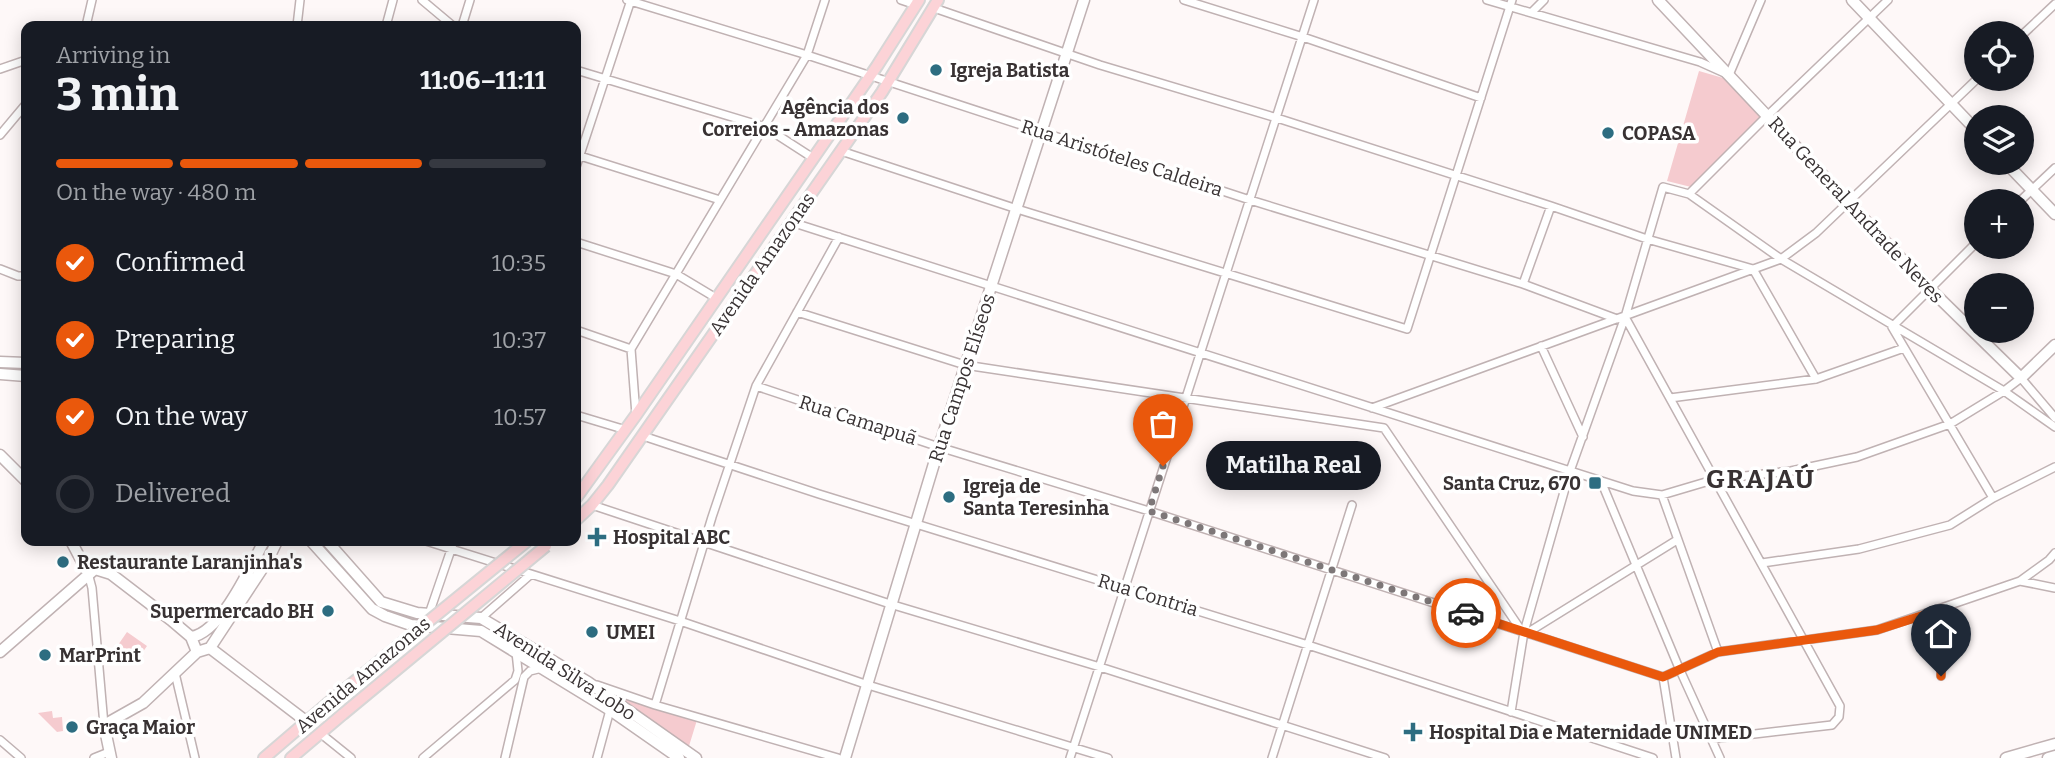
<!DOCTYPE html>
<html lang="en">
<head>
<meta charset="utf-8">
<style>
	:root { --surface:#171b24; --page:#20242c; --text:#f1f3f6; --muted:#9ea1a6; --line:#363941; --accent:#ea580c }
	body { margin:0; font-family:Bitter,serif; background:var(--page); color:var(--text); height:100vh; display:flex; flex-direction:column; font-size:26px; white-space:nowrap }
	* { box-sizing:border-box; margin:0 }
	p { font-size:23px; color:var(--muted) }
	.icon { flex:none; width:38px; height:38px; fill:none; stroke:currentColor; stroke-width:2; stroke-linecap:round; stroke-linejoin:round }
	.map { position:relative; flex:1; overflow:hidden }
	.panel { position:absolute; left:21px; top:21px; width:560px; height:525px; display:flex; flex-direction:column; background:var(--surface); border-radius:14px; box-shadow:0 4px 18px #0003 }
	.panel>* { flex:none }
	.tools { position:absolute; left:1964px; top:21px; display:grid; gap:14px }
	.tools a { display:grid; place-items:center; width:70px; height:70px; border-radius:50%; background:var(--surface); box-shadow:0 4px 18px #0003; font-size:35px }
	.pin { position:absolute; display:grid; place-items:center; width:60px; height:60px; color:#fff; margin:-72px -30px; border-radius:50% 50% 50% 0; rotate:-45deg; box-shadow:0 0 7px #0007 }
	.pin .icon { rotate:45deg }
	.courier { position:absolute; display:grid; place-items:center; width:70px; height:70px; margin:-35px; border:5px solid #ea580c; border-radius:50%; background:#fff; color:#222; box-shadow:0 2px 9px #0007 }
	.bubble { position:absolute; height:49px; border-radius:24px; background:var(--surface); box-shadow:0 4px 18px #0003; font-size:23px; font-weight:700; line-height:49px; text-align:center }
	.overview em { font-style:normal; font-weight:700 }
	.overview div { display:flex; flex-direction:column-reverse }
	.overview { display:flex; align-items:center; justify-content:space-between; height:119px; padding:0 35px }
	h1 { font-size:46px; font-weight:700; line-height:52px }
	.bar { display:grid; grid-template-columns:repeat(4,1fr); gap:10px 7px; align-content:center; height:84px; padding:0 35px }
	.bar i { height:9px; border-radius:5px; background:var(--line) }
	.bar .current { background:var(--accent) }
	.bar p { grid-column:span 4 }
	ol { padding:0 35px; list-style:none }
	li { display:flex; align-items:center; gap:21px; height:77px }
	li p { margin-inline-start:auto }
	li .icon { padding:7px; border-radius:50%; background:var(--accent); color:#fff; stroke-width:4 }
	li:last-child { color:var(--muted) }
	li i { width:38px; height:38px; border:4px solid var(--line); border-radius:50% }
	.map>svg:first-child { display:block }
	.green { fill:#f5cbcf }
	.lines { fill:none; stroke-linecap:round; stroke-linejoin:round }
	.street-casing { stroke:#c0b2b3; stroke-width:10 }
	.secondary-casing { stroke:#c0b2b3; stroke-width:13 }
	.primary-casing { stroke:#d7d6d6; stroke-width:14 }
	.street { stroke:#fff; stroke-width:7 }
	.secondary { stroke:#fff; stroke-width:10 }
	.primary { stroke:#fcd3d7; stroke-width:10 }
	.primary-bridge-casing { stroke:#d7d6d6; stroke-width:14; stroke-linecap:butt }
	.primary-bridge { stroke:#fcd3d7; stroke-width:10 }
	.done { stroke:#7d7778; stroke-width:7; stroke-dasharray:0 12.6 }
	.route { stroke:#ea580c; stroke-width:9 }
	.poi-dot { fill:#2d6d81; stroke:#fff; stroke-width:2.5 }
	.labels { text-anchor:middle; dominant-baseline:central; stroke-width:7; stroke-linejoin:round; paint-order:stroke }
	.poi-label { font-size:19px; font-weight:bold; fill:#383233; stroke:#fff; text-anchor:start }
	.street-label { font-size:19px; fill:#383233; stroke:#fff }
	.district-label { font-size:26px; font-weight:bold; letter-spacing:2px; fill:#383233; stroke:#fff }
</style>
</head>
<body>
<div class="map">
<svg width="2055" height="758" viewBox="0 0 2055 758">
	<rect width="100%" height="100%" fill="#fef8f8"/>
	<!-- green -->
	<path class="green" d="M1699,71L1730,80L1763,114L1695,188L1667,181Z
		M127,632L147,646L138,659L118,645Z
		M619,697L697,720L689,746L618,700Z
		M52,711L53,718L62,717L63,731L57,732L38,713Z"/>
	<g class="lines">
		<!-- street casing -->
		<g class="street-casing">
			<path id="street" d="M422,0L453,26
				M627,0L807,55L1250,200L1523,284L1617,319
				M901,0L916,5
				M1184,0L1303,37L1481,98
				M1487,0L1700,62L1729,75L1761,0
				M934,8L1100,65L1277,118L1551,206L1647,239L1753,269L1816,379
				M1532,12L1544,0
				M86,26L92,0
				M297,26L300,0
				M386,26L393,0
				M462,26L470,0
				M2021,36L2055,4
				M0,69L26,60
				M576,70L765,127L813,158
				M0,135L26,104
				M841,151L1017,209L1407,329L1512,0
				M577,155L720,200
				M576,167L631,0
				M1689,194L1781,259L2004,391L2055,427
				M2020,201L2055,168
				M791,222L1633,491L1662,495L1716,479L1791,471L1857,457L1950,424L2004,391L2021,378L2055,418
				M576,242L676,274L716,298
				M1976,243L1892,327L1993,498
				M0,269L18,276H26
				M1523,284L1551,206
				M797,312L965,365L1384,428L1521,630
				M1625,317L1840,706L1839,717L1832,725L1712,739
				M576,330L631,349
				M1541,346L1583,437
				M756,386L939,447L1149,511L1663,677L1718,652L1877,630L2020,581L2049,560L2055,553
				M1670,398L1816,379L1904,348
				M1372,408L1781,259L1816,233L1977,79
				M576,415L626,430
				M636,415L631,349L807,55L825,0
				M643,436L819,494L1308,645L1653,758
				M1601,481L1679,668L1720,758
				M1662,495L1718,652
				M592,505L890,604L1100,667L1385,758
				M426,541L680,621L868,685L1108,758
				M1762,563L1859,549L1950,525L1993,498L2055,467
				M88,573L92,588L104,725
				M2020,581L2055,588
				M429,614L454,541
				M481,618L530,575
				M1527,633L1677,540
				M175,673L195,758
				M1941,676L1943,609
				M1663,677L1676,758
				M597,685L655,705L838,758
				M655,705L712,517L756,386L839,237
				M1511,712L1524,632L1570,471L1625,317L1663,187L1689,194L1767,116L1888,0
				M320,733L351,758
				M0,740L21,758
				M94,758L109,752
				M423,758L515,680L518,671L516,652
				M505,758L524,677L530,671L542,668
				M597,758L610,710
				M1070,758L1314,0
				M1272,758L1352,505"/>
		</g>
		<!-- secondary casing -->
		<g class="secondary-casing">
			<path id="secondary" d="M1658,0L1929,288L2021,378L2055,345
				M1852,0L1976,130
				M2006,163L2055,214
				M0,362L26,363
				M0,374L26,376
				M0,455L26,481
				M71,541L88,573
				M311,541L372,609L385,616L411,625L481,631L610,710L679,758
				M327,541L381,602L417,613L481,618L588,682L696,758
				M191,637C221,633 251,566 264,541
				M210,648L268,560L277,541
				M0,652L95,569L111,574L171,620L191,637L197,652
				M111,758L104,725L143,703L197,652L210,648L307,722
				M845,758L939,447L1084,0
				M2006,758L2055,744
				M2048,758L2055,756"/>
		</g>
		<!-- primary casing -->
		<g class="primary-casing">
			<path id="primary" d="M576,498L636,415L877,66L919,0
				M576,520L592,505L608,485L882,92L938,0
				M264,758L327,704
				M291,758L343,714"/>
		</g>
		<!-- street -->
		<use href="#street" class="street"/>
		<!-- secondary -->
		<use href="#secondary" class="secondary"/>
		<!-- primary -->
		<use href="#primary" class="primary"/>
		<!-- primary-bridge casing -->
		<g class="primary-bridge-casing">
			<path id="primary-bridge" d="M327,704L527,541
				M343,714L546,546"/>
		</g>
		<!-- primary-bridge -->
		<use href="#primary-bridge" class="primary-bridge"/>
	</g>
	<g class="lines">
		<!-- done -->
		<path class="done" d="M1163,466L1149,511L1466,613"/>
		<!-- route -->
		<path class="route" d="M1466,613L1663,677L1718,652L1877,630L1943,609L1941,676"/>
	</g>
	<!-- markers -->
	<g class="poi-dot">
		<circle cx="936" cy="70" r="7"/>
		<circle cx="903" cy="118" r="7"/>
		<circle cx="1608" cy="133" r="7"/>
		<rect x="1588" y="476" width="14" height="14" rx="3.5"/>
		<circle cx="949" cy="497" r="7"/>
		<path d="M593.5 526.5h7v7h7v7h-7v7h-7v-7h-7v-7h7z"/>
		<circle cx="63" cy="562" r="7"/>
		<circle cx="328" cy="611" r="7"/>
		<circle cx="592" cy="632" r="7"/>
		<circle cx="45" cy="655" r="7"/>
		<circle cx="72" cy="727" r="7"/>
		<path d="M1409.5 721.5h7v7h7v7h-7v7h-7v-7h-7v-7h7z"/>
	</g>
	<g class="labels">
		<!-- poi labels -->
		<g class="poi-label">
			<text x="950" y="70">Igreja Batista</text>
			<text x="889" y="107" text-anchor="end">Agência dos<tspan x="889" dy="22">Correios - Amazonas</tspan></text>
			<text x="1622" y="133">COPASA</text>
			<text x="1581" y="483" text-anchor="end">Santa Cruz, 670</text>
			<text x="963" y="486">Igreja de<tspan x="963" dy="22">Santa Teresinha</tspan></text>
			<text x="613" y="537">Hospital ABC</text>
			<text x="77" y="562">Restaurante Laranjinha's</text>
			<text x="314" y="611" text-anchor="end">Supermercado BH</text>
			<text x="606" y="632">UMEI</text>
			<text x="59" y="655">MarPrint</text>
			<text x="86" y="727">Graça Maior</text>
			<text x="1429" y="732">Hospital Dia e Maternidade UNIMED</text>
		</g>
		<!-- street labels -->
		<g class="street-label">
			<text transform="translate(1122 158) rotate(18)">Rua Aristóteles Caldeira</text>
			<text transform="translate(1856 210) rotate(47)">Rua General Andrade Neves</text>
			<text transform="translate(762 264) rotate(-55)">Avenida Amazonas</text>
			<text transform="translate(962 378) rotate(-72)">Rua Campos Elíseos</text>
			<text transform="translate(858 420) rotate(18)">Rua Camapuã</text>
			<text transform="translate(1148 595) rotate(17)">Rua Contria</text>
			<text transform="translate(565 671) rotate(33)">Avenida Silva Lobo</text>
			<text transform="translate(363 675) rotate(-40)">Avenida Amazonas</text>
		</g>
		<!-- district labels -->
		<g class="district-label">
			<text x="1761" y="479">GRAJAÚ</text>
		</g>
	</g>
</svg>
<div class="tools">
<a><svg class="icon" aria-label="locate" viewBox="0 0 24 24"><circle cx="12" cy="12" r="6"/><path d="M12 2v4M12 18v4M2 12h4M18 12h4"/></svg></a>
<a><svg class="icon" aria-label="layers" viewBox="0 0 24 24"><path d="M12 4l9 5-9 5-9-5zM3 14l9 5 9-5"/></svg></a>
<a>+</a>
<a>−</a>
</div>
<div class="pin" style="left:1163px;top:466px;background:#ea580c"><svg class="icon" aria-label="bag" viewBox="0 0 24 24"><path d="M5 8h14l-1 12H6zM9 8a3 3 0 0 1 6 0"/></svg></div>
<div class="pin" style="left:1941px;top:676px;background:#1f2937"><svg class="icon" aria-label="home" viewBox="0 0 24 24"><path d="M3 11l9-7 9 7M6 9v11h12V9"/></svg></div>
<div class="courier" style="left:1466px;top:613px"><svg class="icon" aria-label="car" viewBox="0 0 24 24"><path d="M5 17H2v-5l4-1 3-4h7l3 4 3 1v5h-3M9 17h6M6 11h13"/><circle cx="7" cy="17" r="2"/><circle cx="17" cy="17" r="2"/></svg></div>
<div class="bubble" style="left:1206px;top:441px;width:175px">Matilha Real</div>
<section class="panel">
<div class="overview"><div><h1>3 min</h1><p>Arriving in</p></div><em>11:06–11:11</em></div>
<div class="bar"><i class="current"></i><i class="current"></i><i class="current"></i><i></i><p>On the way · 480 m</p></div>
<ol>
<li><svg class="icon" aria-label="check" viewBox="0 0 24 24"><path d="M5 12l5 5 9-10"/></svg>Confirmed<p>10:35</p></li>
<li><svg class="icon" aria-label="check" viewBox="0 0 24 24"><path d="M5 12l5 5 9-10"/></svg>Preparing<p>10:37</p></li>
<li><svg class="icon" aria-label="check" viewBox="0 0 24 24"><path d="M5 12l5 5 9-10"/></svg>On the way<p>10:57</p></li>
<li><i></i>Delivered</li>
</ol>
</section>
</div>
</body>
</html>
